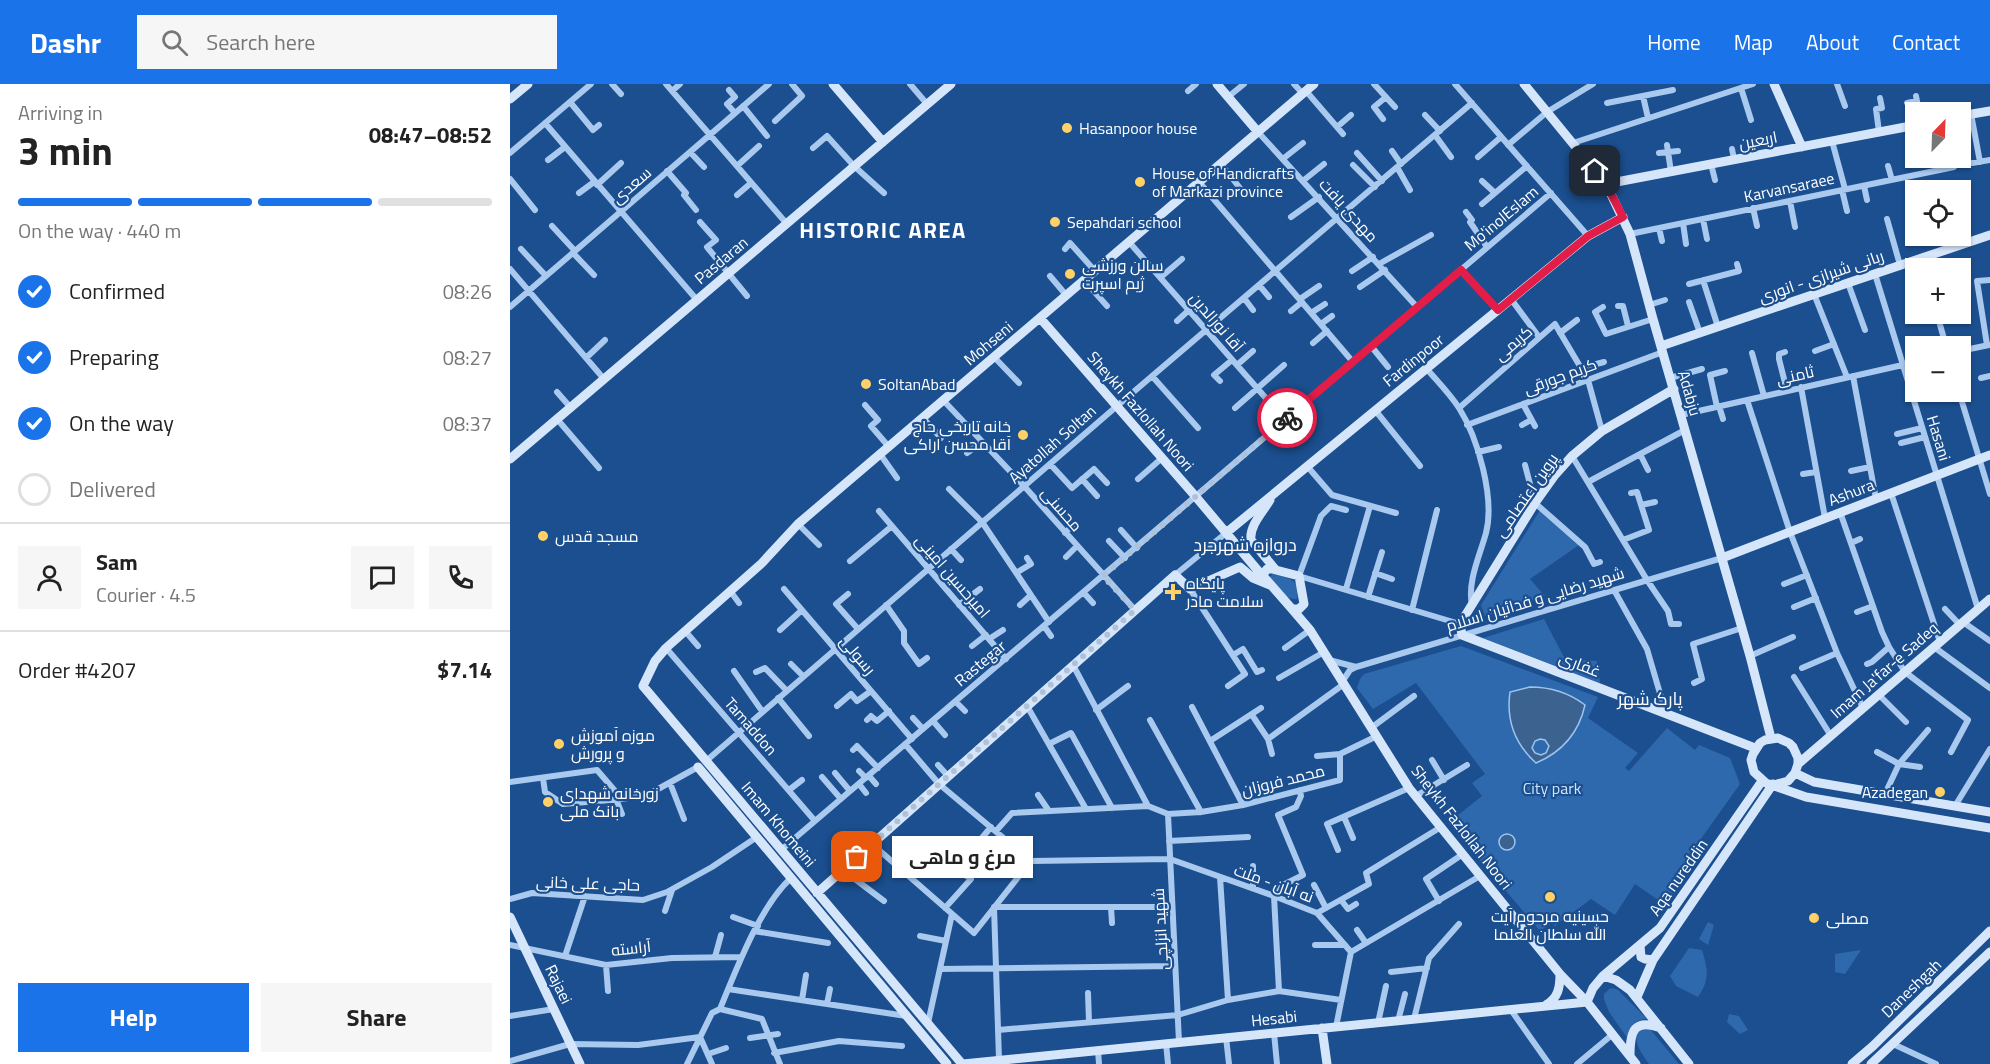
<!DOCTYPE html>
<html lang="en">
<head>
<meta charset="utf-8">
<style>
	:root { --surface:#fff; --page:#f6f6f6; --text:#222; --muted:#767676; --line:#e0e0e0; --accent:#1a73e8 }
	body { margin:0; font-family:"Titillium Web",Cairo,sans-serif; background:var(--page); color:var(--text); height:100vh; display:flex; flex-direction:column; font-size:22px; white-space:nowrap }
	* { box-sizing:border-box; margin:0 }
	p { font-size:20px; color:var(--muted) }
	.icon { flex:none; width:33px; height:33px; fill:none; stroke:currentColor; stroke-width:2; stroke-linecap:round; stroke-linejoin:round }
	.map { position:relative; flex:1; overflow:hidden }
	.drawer { display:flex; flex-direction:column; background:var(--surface); width:510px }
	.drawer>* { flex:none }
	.needle { width:39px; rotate:23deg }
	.fabs { position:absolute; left:1395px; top:18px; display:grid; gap:12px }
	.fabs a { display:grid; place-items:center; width:66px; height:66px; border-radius:0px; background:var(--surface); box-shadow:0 2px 4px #0004; font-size:30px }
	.pin { position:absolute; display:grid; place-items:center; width:51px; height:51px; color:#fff; margin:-26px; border-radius:12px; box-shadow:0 3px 9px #0006 }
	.courier { position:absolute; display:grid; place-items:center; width:60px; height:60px; margin:-30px; border:4px solid #e11d48; border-radius:50%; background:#fff; color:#222; box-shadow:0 2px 8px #0007 }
	.bubble { position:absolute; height:42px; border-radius:0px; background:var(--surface); box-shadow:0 2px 4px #0004; font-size:20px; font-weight:700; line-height:42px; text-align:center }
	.summary em { font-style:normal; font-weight:700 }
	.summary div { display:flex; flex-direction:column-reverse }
	.summary { display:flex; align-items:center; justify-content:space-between; height:102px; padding:0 18px }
	h1 { font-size:39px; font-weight:700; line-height:45px }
	.bar { display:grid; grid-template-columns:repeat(4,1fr); gap:9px 6px; align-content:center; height:72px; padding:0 18px }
	.bar i { height:8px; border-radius:4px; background:var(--line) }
	.bar .on { background:var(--accent) }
	.bar p { grid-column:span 4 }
	.line { display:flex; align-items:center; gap:15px; padding:0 18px; border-top:2px solid var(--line) }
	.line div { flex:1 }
	.round { display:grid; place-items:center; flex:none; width:63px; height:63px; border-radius:0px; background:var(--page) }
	ol { padding:0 18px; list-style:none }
	li { display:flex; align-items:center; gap:18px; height:66px }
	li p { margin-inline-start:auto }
	li .icon { padding:6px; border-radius:50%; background:var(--accent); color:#fff; stroke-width:4 }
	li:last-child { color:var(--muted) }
	li i { width:33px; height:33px; border:3px solid var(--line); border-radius:50% }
	.primary-button { display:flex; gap:12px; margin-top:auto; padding:12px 18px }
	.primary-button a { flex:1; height:69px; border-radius:0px; background:var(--accent); color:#fff; font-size:24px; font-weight:700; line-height:69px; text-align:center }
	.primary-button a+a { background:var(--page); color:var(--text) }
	header { display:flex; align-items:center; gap:36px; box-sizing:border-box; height:84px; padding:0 30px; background:var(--accent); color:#fff }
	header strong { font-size:28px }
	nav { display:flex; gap:33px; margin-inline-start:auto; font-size:21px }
	.search { width:420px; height:54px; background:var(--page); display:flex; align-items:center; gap:15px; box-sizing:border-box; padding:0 21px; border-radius:0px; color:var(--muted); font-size:22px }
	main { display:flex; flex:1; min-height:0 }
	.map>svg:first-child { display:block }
	.green { fill:#2e69ad }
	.water { fill:#3c6290; stroke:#9cc4f0; stroke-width:1.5; fill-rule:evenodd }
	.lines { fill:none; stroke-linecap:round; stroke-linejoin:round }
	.street { stroke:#a9c9ee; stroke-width:6 }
	.secondary { stroke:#d6e6fa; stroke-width:9 }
	.done { stroke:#afc1d8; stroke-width:6; stroke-dasharray:0 10.8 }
	.route { stroke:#e11d48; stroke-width:8 }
	.poi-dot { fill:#ffd166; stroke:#1b4f8f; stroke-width:2 }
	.labels { text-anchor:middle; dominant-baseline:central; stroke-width:4.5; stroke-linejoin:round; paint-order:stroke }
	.poi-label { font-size:16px; fill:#fff; stroke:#1b4f8f; text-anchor:start }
	.street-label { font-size:16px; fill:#fff; stroke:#1b4f8f }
	.park-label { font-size:16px; fill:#cfe3fa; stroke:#1b4f8f }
	.neighbourhood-label { font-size:18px; fill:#fff; stroke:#1b4f8f }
	.district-label { font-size:22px; font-weight:bold; letter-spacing:1.5px; fill:#fff; stroke:#1b4f8f }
</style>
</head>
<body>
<header>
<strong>Dashr</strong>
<div class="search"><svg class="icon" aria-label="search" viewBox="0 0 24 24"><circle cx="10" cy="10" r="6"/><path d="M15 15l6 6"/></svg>Search here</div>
<nav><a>Home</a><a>Map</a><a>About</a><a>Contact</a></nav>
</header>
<main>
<section class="drawer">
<div class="summary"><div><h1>3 min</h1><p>Arriving in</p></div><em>08:47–08:52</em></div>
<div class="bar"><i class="on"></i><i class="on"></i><i class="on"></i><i></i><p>On the way · 440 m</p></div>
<ol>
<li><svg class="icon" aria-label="check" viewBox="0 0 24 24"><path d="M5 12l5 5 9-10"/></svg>Confirmed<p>08:26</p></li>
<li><svg class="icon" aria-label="check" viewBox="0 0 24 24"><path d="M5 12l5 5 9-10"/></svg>Preparing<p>08:27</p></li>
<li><svg class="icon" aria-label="check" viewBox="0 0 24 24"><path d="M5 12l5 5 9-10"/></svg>On the way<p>08:37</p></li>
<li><i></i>Delivered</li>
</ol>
<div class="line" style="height:108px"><a class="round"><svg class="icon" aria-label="person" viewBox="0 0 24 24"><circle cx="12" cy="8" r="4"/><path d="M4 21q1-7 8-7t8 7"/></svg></a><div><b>Sam</b><p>Courier · 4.5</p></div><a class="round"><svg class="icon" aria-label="chat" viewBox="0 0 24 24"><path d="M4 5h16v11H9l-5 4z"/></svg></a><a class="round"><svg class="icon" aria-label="phone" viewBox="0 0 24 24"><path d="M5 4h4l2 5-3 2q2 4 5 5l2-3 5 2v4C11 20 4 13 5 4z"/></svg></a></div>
<div class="line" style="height:78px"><div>Order #4207</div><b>$7.14</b></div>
<div class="primary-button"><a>Help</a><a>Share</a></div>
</section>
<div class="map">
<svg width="1480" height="980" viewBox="0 0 1480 980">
	<rect width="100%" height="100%" fill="#1b4f8f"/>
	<!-- green -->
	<path class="green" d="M1030,426L1069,461L1020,495L1035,512L975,532L971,521Z
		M763,490C779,494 791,495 787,515C776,516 763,504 760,493Z
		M1034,535L1055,575L1087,577L1090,599L973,554Z
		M951,562L1088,613L1078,634L1128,669L1115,684L1119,687L1157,644L1185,666L1189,661L1220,674L1230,700L1188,759L1195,766L1157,822L1125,800L1105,831L1081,815L1045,842L1042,839L1030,847L938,739L972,712L962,699L975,690L906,599L863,625L847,604L850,595L854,590Z
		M1198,838L1204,841L1198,861L1189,855Z
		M1179,864L1192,866C1198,886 1200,895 1188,913L1166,902L1160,892Z
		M1351,866L1335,890L1325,888V870Z
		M1103,904L1108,906L1137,935C1125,935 1118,943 1118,955L1099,928L1094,915V910L1099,905Z
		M1219,930L1229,932L1238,946L1230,950L1217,938Z
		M1132,944L1140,945L1169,980H1139C1131,968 1120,956 1132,944Z"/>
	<!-- water -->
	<path class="water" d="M1020,603C1041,603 1058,608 1075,621C1069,648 1052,668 1026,679C1005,660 996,636 1000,608ZM1030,655L1035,656L1039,662L1036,669L1031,671L1025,669L1022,664L1025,657Z
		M989 758a8 8 0 1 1 16 0a8 8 0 1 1-16 0Z"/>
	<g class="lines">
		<!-- street -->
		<path class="street" d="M102,0L111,10
			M156,0L277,140
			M400,0L417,20
			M784,0L793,10
			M864,0L885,23
			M945,0L1078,152
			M1327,0L1335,22
			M1231,4L1241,36
			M219,6L225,13L217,20L225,29
			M162,7L170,0
			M678,7L686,0
			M796,7L833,50
			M1133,12L1138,34
			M1406,12L1409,28
			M718,13L734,0
			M60,18L83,46L89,41
			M1097,19L1163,6
			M1397,19L1407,17
			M233,22L257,52
			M1461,30L1470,78
			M915,31L930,47
			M873,35L864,23L876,13
			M265,37L292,12L282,0
			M35,39L187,216
			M1400,42L1404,55
			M827,43L841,31
			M748,48L907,223
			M1369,48L1366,25L1372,24L1370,14
			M925,51L941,73
			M1322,57L1335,105
			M1063,59L1243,0
			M998,61L1037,28L1083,0
			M1157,61L1161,88
			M303,64L317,52L344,82L374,109
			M1222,65L1224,75
			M882,67L891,80
			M180,68L194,83
			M0,69L81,0
			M847,69L872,97
			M1149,69L1168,67
			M968,73L991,53
			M774,74L793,59
			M38,76L55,63
			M1462,79L1480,76
			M711,80L733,108
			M1201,80L1205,96
			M843,81L865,103
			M227,82L249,62
			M1378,82L1382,96
			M887,83L900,106
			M157,87L176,109L174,111L186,126
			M0,95L25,126
			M794,96L814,80
			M972,97L985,109
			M689,98L843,278
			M87,101L111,79
			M1354,102L1357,116
			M1332,106L1337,127
			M69,109L84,98
			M227,111L241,99
			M1280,117L1285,143
			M972,120L1017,82
			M1243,124L1247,142
			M956,128L962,136L960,138L977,163
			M781,133L809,113
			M1193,135L1197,155
			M1377,135L1390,181
			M190,138L206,156L197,163L237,212
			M1173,139L1176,160
			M42,142L65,167
			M1149,144L1152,157
			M1120,150L1444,83
			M1435,152L1439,165
			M619,158L775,336
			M11,165L36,192
			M555,165L560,159L585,187
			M63,169L84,191
			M1411,174L1414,184
			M869,180L921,151
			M0,185L94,295
			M951,186L988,226
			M842,187L863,173
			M1365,190L1468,525
			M540,192L556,211
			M651,193L672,175
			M574,196L597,222
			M1193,196L1208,243
			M1338,199L1355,246
			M1179,200L1229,187L1227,180
			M749,201L759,213
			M850,203L875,186
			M1304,210L1337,293
			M734,214L743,226
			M790,215L809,202
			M1001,215L1029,253
			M1179,218L1190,249
			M1139,221L1155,216
			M1108,222H1113L1118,242
			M0,223L259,0
			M1093,223L1085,228L1096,250L1143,235
			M781,227L792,218
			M801,229L815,220
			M1427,230L1436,262
			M667,237L679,226
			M811,240L822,232
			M1050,249L1067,236
			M803,259L817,247
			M1477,261L1467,197L1480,196
			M861,262L878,283
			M1305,267L1324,260
			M1450,267L1479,261
			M1275,268L1269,270V275L1277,307
			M1242,269L1254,312
			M484,273L509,299
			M76,274L95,256
			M727,281L743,267
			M916,284C927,297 940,310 949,324C968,354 985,414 976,449C970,471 957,498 962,521
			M642,292L688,344
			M1343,292L1366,415
			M1160,294L1192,285
			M1471,294L1480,292
			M1078,296L1092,347
			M710,297L704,291L722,276
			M1291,303L1315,434
			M47,308L61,324
			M1449,308L1480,410
			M433,316L514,402L625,526
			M1237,316L1280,448L1327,569L1353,624
			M1013,320L1025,342
			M355,321L368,336L361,342L379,363
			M1209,322L1213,335
			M1207,323L1200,291L1215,287
			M725,324L774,281
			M949,324L1045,240L1071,284L1094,278
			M865,326L910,382
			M1171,331L1406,278
			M413,334L431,354
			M47,335L89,384
			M957,341L1153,268
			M1012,341L1021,336
			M1387,350L1412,344
			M1391,359L1415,353
			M968,368L989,363
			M457,369L472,358
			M370,370L387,394
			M1130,370L1138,386
			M1062,372L1137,496L1158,527L1161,540H1169
			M540,380L562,404L584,385L597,399
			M1015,381L1025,419L1075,463L1084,480L1090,478
			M797,382L822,411L886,429
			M1341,387L1360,383
			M1293,390L1306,388
			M572,395L587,412
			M628,395L652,374
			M1078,398L1175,346
			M439,405L472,438L539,538
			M1381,409L1430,558
			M1131,421L1145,418
			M836,426L821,422L811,432L789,492L950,540
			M369,427L496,575
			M1330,428L1372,548L1379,563L1395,588L1458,636L1441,668
			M288,440L309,461
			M611,446L627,464
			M555,449L563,441
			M1113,456L1139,446L1127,408L1121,409
			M599,457L615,474
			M1341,459L1350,455
			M441,465L451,476
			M556,473L567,462
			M340,477L382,442
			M506,489L521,480L517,474
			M865,489L882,495
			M665,491L716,449
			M1274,500L1297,491
			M274,505L402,655
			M680,505L735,590L718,602
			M836,505L860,422
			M1104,506L1137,565L1156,630
			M221,508L229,519
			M574,509L583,519
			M338,510L326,520L348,545
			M858,513L872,468
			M376,521L394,547V559L409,580L417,574
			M449,521L470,505
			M510,521L521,511
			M1284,523L1306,514
			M1435,525L1450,541
			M902,526L927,426
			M1347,528L1363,522
			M1453,538L1480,557
			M534,542L541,552
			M270,546L292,526
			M176,548L188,562
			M479,555L493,546
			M462,562L476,551
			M1424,563L1480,604
			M156,564L305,737
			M775,564L800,546
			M723,571L733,565L747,588L752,586
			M1240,572L1283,553
			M819,576L846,583
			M281,580L293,592
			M1357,580L1362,578L1379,563
			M563,581L638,722
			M1292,584L1327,569
			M224,587L252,627
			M246,588L255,584L277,607
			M1284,593L1321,652
			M769,594L814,568
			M832,598L840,586L846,583L1212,474
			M1184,599L1192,595L1183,560L1232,544
			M1369,611L1396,638
			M268,614L299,652
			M446,618L455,627
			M327,622L341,610L347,617L361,607
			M517,622L576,725
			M682,623L733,721
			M586,626L618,602
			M742,631L758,655L834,600
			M403,634L413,645
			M357,636L361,632L367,637L379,627
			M640,636L691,728
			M423,637L435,651
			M861,644L904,612
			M758,655L762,670
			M700,657L751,624
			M395,660L429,700L521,777
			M539,660L561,649L602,724
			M343,666L347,662L368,684
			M1367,668L1389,680L1410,683
			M807,672L830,670
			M922,676L934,696
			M196,677L607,322L962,19
			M428,681L438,692
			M349,687L356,694
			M325,689L340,707
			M359,692L366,700
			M312,693L331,715
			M33,694L35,708L53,720L112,715
			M0,698L87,686L112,715L139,710L188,683
			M160,699L174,735
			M349,700L356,709
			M279,706L292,696
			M1375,710L1389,680L1418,646
			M528,711L539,727
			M906,712L957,681
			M106,715L112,730
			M1445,722L1480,665
			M658,730L669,958
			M834,733L843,754
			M486,747L502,729L638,722L658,730L691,728L733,721L830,696V670L867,652
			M659,757L738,753
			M362,760L464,849L521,777
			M466,761L481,743
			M271,766L1041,109
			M828,766L817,740L899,704
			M521,777L660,775L764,812L807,829L841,868L826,943
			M333,786L374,817
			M710,793L718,916
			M804,801L816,824
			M743,804V782
			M0,815L22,809L133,816L157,808L202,783L247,753
			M831,816L838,825L846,820
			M929,817L916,795L953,770
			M601,823L602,839
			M435,824L461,795L447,785
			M155,827L162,806
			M807,829L859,800L856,789L931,743
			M223,833L248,842
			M847,846L856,859
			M244,847L318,859
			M410,852L436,857
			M0,861L96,881L162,874L231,873
			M805,861H835
			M841,868L970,792
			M55,872L75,812
			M205,873L211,851
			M96,881L98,907
			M430,885L665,882
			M881,888L917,884
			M218,905L396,932
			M769,907L764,812L773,801L793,791L768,731L786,723L791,712L790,706
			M578,909L579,938
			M292,916L296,891
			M317,920L320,905
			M210,925L252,935L270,980
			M1001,926L1039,980
			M0,932L44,925
			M904,935L919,874L949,840
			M888,937L895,910
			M418,939L442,830
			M868,939L876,902
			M488,946L668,931L718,916L769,907L831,916
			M764,949L767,980
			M190,953L202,980
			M716,953L719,980
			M240,954L268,950
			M656,959L658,980
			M1383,960L1426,980
			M588,966L589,980
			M264,969L329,957L392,962
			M198,970L216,964
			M489,975L484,823H662
			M0,977L60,960L128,961L190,953
			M177,980L202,929L210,925C226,886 250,822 281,794
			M1067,980L1103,950"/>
		<!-- secondary -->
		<path class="secondary" d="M323,0L373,58
			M707,0L748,48
			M1014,0L1096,100L1120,150L1143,235L1240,572L1261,654
			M1264,0L1292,63
			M0,15L18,0
			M1450,32L1480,27
			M1096,100L1406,41
			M530,234L686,413L755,495
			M1151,262L1480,151
			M1164,305L1092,347L1062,372L1045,391L1025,419L950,540L952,551L1245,664
			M0,375L441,0
			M760,416C753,428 739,442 741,456L765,485
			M716,449L1078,152L1113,133
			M1212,474L1480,371
			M757,485H762L789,492L794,520L789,525H782L754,493V489Z
			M782,525L800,546L899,704L1050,890L1077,918L1126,980
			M1288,680L1480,515
			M188,683L437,980
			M1285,689L1304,698L1480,728
			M1264,701L1278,697L1285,689L1288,680V674L1283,663L1279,659L1268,654L1255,656L1250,659L1243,670L1241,676L1244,688L1256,699L1296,713L1480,744
			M307,809L665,491L680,505L730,483L743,494L760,501
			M0,833L70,980
			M1130,862L1131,873L1135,875L1143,876
			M1093,892L1106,896L1120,906L1179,980
			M1127,913L1143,876L1263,700
			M1077,918L1083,904L1093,892L1150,844L1252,697
			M1036,921C1048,914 1050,904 1050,890
			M812,944L817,980
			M1120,971C1120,947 1124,934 1151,944
			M452,980L133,602L145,577L156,564L252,479L288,440L804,0
			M453,980L1077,918
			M1342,980L1363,962L1480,847
			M1361,980L1480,868"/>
	</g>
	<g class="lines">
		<!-- done -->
		<path class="done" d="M347,773L625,526L593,492L777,334"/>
		<!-- route -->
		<path class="route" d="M777,334L951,186L988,226L1078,152L1113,133L1096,100L1085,87"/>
	</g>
	<!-- markers -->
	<g class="poi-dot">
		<circle cx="557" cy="44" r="6"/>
		<circle cx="630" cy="98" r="6"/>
		<circle cx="545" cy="138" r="6"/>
		<circle cx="560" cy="190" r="6"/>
		<circle cx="356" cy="300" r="6"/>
		<circle cx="513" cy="351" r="6"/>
		<circle cx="33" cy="452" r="6"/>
		<path d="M660 499h6v6h6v6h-6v6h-6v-6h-6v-6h6z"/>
		<circle cx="49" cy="660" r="6"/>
		<circle cx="1430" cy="708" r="6"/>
		<circle cx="38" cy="718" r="6"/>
		<circle cx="1040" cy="813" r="6"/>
		<circle cx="1304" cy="834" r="6"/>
	</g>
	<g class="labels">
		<!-- poi labels -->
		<g class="poi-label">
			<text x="569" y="44">Hasanpoor house</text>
			<text x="642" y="89">House of Handicrafts<tspan x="642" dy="18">of Markazi province</tspan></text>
			<text x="557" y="138">Sepahdari school</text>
			<text x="572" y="181">سالن ورزشی<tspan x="572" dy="18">ژیم اسپرت</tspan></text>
			<text x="368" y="300">SoltanAbad</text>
			<text x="501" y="342" text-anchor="end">خانه تاریخی حاج<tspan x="501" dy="18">آقا محسن اراکی</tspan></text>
			<text x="45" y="452">مسجد قدس</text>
			<text x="676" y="499">پایگاه<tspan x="676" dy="18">سلامت مادر</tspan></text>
			<text x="61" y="651">موزه آموزش<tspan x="61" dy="18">و پرورش</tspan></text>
			<text x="1418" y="708" text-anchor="end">Azadegan</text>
			<text x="50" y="709">زورخانه شهدای<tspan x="50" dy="18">بانک ملی</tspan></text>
			<text x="1040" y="832" text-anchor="middle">حسینیه مرحوم آیت<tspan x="1040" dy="18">الله سلطان العلما</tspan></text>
			<text x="1316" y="834">مصلی</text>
		</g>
		<!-- street labels -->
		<g class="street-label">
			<text transform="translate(1248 56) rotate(-11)">اربعین</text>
			<text transform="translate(121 101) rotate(-41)">سعدی</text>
			<text transform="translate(1279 103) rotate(-12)">Karvansaraee</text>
			<text transform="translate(839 126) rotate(48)">مهدی یافت</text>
			<text transform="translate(991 134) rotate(-40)">Mo'inolEslam</text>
			<text transform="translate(211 176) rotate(-40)">Pasdaran</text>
			<text transform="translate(1311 192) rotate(-19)">ربانی شیرازی - انوری</text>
			<text transform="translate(707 238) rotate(49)">آقا نورالدین</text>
			<text transform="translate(478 259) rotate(-40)">Mohseni</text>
			<text transform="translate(1003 259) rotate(-41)">کریمی</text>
			<text transform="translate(903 276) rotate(-39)">Fardinpoor</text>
			<text transform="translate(1285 291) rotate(-13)">ثامنی</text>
			<text transform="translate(1050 292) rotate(-20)">کریم جورقی</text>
			<text transform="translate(1180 309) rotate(74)">Adabju</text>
			<text transform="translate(631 327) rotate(49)">Sheykh Fazlollah Noori</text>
			<text transform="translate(1429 354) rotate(73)">Hasani</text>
			<text transform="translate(542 360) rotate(-41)">Ayatollah Soltan</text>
			<text transform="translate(1341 408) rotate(-21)">Ashura</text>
			<text transform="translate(1016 411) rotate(-55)">پروین اعتصامی</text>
			<text transform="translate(552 425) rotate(49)">محسنی</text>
			<text transform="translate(443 492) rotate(49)">امیرحسین امینی</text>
			<text transform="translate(1025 515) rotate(-17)">شهید رضایی و فدائیان اسلام</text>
			<text transform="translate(348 571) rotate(50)">رسولی</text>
			<text transform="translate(470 579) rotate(-40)">Rastegar</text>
			<text transform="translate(1070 580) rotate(21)">غفاری</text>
			<text transform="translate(1374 586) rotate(-41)">Imam Ja'far-e Sadeq</text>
			<text transform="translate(241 642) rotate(49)">Tamaddon</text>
			<text transform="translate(773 696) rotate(-14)">محمد فروزان</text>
			<text transform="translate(269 740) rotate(50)">Imam Khomeini</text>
			<text transform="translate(952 743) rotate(52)">Sheykh Fazlollah Noori</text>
			<text transform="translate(1168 793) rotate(-55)">Aqa nureddin</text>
			<text transform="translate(78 799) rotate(2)">حاجی علی خانی</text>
			<text transform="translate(764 799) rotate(20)">نه آبان - ملت</text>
			<text transform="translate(650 845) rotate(-93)">شهید انزلچی</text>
			<text transform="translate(121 864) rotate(-6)">آراسته</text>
			<text transform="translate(49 900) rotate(64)">Rajaei</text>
			<text transform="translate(1401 904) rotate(-44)">Daneshgah</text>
			<text transform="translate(764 934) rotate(-6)">Hesabi</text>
		</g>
		<!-- park labels -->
		<g class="park-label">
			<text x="1042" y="704">City park</text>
		</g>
		<!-- neighbourhood labels -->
		<g class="neighbourhood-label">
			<text x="735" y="460">دروازه شهرجرد</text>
			<text x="1140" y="614">پارک شهر</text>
		</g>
		<!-- district labels -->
		<g class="district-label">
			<text x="373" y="146">HISTORIC AREA</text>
		</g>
	</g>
</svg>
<div class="fabs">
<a><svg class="needle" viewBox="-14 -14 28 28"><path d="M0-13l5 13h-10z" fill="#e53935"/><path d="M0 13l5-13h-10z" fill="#767676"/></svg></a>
<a><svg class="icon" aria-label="locate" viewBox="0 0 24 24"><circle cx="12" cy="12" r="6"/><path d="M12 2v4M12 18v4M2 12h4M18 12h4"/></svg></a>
<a>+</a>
<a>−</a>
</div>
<div class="pin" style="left:347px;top:773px;background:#ea580c"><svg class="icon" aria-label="bag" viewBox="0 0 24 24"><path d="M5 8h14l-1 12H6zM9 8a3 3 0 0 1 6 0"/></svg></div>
<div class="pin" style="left:1085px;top:87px;background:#1f2937"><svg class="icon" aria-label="home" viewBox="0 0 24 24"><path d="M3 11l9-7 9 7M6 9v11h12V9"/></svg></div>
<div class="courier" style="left:777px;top:334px"><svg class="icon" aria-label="bike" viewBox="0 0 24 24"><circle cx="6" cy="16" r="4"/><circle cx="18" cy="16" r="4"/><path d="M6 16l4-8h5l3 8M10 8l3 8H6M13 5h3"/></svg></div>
<div class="bubble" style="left:382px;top:752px;width:141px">مرغ و ماهی</div>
</div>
</main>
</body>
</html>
